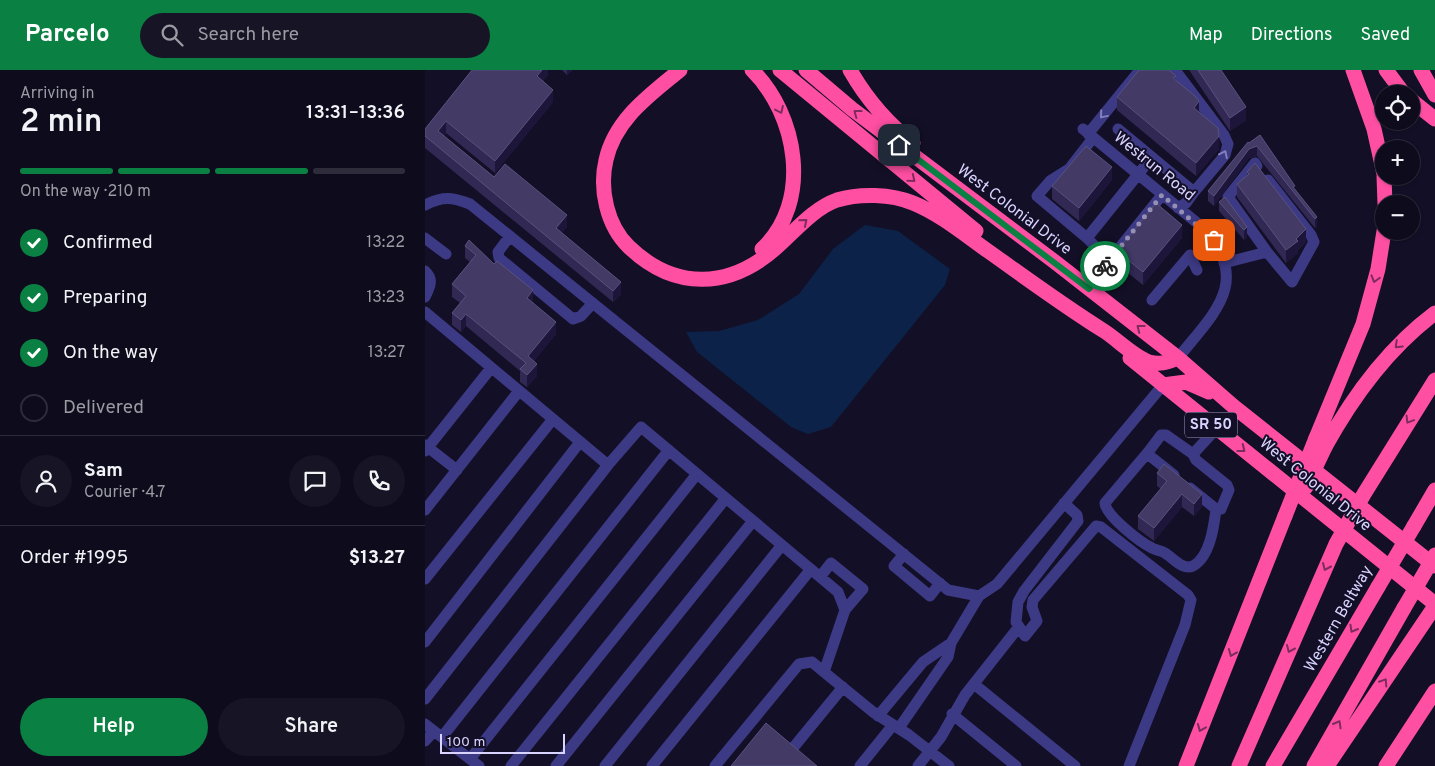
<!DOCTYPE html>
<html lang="en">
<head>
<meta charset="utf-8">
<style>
	:root { --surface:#0e0b1c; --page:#171425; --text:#f1f3f6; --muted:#9b9ba3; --line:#2e2b3b; --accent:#0b8043 }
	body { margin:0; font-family:Overpass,sans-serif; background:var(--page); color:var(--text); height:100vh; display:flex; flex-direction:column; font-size:19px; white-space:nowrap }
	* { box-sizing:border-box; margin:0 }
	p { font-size:16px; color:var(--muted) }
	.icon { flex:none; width:28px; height:28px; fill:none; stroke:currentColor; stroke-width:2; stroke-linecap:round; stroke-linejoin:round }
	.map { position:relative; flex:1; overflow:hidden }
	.side { display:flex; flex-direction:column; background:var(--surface); width:425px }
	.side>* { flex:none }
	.controls { position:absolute; left:950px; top:15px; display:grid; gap:10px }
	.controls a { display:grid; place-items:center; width:45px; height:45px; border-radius:50%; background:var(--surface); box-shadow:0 1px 4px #0004,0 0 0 1px var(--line); font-size:25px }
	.scale { position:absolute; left:15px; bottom:12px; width:125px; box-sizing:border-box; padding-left:5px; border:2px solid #d9d4ff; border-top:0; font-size:14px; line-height:18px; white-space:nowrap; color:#d9d4ff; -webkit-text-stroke:4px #130f26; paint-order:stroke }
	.pin { position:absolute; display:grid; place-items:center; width:42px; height:42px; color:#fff; margin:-21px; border-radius:10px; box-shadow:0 2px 8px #0006 }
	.courier { position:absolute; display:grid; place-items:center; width:50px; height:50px; margin:-25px; border:4px solid #0b8043; border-radius:50%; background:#fff; color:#222; box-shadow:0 1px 6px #0007 }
	.summary em { font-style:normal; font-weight:600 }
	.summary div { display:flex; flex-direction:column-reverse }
	.summary { display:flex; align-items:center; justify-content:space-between; height:85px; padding:0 20px }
	h1 { font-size:32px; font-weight:600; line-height:38px }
	.bar { display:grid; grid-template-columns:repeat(4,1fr); gap:8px 5px; align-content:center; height:60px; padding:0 20px }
	.bar i { height:6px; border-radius:4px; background:var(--line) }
	.bar .active { background:var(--accent) }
	.bar p { grid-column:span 4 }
	.line { display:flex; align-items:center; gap:12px; padding:0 20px; border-top:1px solid var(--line) }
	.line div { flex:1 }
	.round { display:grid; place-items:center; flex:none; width:52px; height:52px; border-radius:26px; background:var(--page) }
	ol { padding:0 20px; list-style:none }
	li { display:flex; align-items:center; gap:15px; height:55px }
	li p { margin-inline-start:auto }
	li .icon { padding:5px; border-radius:50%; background:var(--accent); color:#fff; stroke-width:4 }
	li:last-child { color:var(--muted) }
	li i { width:28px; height:28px; border:2px solid var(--line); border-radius:50% }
	.action { display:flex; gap:10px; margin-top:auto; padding:10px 20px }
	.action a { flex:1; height:58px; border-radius:30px; background:var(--accent); color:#fff; font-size:20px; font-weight:600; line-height:58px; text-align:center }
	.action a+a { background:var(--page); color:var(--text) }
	header { display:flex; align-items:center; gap:30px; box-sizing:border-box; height:70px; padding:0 25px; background:var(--accent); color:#fff }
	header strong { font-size:24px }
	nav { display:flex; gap:28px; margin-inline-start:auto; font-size:18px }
	.search { width:350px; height:45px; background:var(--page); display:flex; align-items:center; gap:12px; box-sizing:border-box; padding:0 18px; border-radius:28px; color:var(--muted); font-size:19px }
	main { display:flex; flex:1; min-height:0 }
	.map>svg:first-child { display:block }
	.water { fill:#0c2248 }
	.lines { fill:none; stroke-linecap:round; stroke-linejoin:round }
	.minor { stroke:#3d3a85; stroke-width:11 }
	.highway { stroke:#ff4fa3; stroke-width:15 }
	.highway-bridge { stroke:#ff4fa3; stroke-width:15 }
	.wall { fill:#312854 }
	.shaded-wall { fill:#1d163a }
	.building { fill:#433a66; stroke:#5a527e }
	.oneway { stroke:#7d2c5e }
	.oneway2 { stroke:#837fbc }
	.done { stroke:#948fb3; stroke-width:5; stroke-dasharray:0 9 }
	.route { stroke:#0b8043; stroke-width:6 }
	.labels { text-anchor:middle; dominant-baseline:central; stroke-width:4; stroke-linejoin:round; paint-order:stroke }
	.shield { fill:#130f26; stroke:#9e99be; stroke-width:1 }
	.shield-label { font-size:15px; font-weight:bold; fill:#d9d4ff }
	.street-label { font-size:16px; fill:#d9d4ff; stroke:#130f26 }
</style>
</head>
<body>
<header>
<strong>Parcelo</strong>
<div class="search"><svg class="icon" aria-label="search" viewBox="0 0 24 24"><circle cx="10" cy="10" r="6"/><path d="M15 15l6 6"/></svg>Search here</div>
<nav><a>Map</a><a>Directions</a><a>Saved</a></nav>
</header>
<main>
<section class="side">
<div class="summary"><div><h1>2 min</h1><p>Arriving in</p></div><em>13:31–13:36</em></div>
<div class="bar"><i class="active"></i><i class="active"></i><i class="active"></i><i></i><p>On the way · 210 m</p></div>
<ol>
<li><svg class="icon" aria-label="check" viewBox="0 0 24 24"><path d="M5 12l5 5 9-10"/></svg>Confirmed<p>13:22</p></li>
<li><svg class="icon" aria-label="check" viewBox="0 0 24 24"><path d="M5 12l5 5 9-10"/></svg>Preparing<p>13:23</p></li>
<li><svg class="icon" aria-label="check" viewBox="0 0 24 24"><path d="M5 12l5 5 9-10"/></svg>On the way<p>13:27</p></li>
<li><i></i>Delivered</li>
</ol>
<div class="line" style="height:90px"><a class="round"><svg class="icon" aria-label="person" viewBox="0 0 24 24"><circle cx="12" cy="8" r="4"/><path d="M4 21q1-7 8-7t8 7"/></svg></a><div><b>Sam</b><p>Courier · 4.7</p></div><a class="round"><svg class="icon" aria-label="chat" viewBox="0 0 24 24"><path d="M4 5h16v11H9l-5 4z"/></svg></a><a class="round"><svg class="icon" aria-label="phone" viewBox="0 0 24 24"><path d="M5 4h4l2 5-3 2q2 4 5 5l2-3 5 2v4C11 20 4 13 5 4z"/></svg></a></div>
<div class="line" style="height:65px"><div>Order #1995</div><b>$13.27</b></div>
<div class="action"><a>Help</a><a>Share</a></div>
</section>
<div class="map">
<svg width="1010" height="696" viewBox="0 0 1010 696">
	<rect width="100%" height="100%" fill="#130f26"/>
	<!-- water -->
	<path class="water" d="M440,155L473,161L525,199L520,215L406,357L383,364L366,357L272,282L261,262L294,261L333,250L374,224L408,179Z"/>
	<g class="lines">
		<!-- minor -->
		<path class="minor" d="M750,0L799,65L803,74L800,85L769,122
			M658,59L777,157C828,211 789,243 753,288
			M693,59L769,122L761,133L753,138
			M663,64L715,0
			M668,68L644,99L625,111L612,126L662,168L727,87
			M832,96L830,93L803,127L842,182
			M0,135C18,126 27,127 45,134L523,520L554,526L572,514L738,315
			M85,166L73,182L74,188L148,249L156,246L168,233
			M0,168L21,184
			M662,168L684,191L664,219
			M684,191L737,125
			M799,193L842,182L867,212L889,172L886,165L843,110
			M0,201C9,209 5,217 0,227
			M727,230L765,185L772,200
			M0,242L183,395L216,357L413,522L420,540L399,602L448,642L484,665L524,696
			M0,375L32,400
			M0,381L66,298
			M724,381L680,433C681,446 715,472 727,478C730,480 734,480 738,482C747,486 757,501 768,496C785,487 789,456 791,439
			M749,405L725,386L724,381L736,365H741L768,384L791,359
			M765,418L791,439H796L804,420L802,415L771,390L768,384
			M639,433L652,445L653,451L599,521L593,532L591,552L600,566L612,551L607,537L608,530L671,456L676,457L763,525L766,530L760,555L704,696
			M0,440L94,321
			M479,484L469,496L505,526L515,513
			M395,507L406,493L438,519L420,540
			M0,509L128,349
			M0,572L155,372
			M526,573L554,526
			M549,614L650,696
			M0,629L183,395
			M527,644L591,696
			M453,646L498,592L526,573L523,587L474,658
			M0,654L54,696
			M17,667L244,380
			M0,671L9,661
			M368,678L418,617
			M45,689L272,404
			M86,696L301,428
			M131,696L328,451
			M180,696L357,475
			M227,696L386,499
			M290,696L374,594L387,592L399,602
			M435,696L468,655
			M493,696L516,667L540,625L593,558"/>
		<!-- highway -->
		<path class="highway" d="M255,0C225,25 190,49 181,90C174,119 182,156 204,177C250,221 305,219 352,177C370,161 389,138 412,130C435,123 466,124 488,133C515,144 539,164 563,181C601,208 639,236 679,261C693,270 708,286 724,292C736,295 742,292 753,288
			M327,0C372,44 388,132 337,179
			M355,0L551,161
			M381,0L427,39L630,192L753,288L808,336L1010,496
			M425,0C441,28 462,53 488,73
			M928,0L949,59L959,104
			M961,0L979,24
			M996,0L1010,25
			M986,30L1010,49
			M959,106L960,134
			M705,288L1010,534
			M738,315L761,312L784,322
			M891,368L938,254L953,199L959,161
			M900,377C928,326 962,279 1010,243
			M989,456L1010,420
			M761,696L860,446
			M814,696L911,474L939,424L1010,310
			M848,696L953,517
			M889,696L979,538
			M902,696L1010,536
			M961,696L1010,621"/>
		<!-- highway-bridge -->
		<path class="highway-bridge" d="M881,417L900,377
			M860,446L891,368
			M953,517L989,456
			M979,538L1010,485"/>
	</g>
	<!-- wall -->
	<path class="wall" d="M123,0V5L118,11L128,32L70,103L21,63L19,66L69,107L142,157L136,163L196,224L188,232L0,78V59Z
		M137,0H147L142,5Z
		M764,0H796L821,50L805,61Z
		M751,10L774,42L794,79L771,106L692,40V27Z
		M835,65L870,119L892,147V157L890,158L832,86L824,88L789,136L783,131V121L824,73Z
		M822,102L881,172L873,180V183L861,193L812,127V114L822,106Z
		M687,110L654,151L627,129V116Z
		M794,132L822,157V167L819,170L794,141Z
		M757,168L718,215L692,194V181Z
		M40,176L108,232L131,264L109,291L112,306L102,317L95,312V301L41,256L36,262L27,255V243L35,233L27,227V214L45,192L40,188Z
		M732,403L777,437L769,446L757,437L729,471L713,459V446L736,419L732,416Z"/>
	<!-- shaded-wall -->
	<path class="shaded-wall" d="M117,0H123V5L112,18V6Z
		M142,0H147L142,5Z
		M128,20V32L70,103V91Z
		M774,31V44L769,38Z
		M821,37V50L805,61V48Z
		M21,51V63L13,73V61Z
		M794,66V79L771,106V93Z
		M832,76V86L824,88L789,136V126L824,79Z
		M687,97V110L654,151V138Z
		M142,145V157L131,170V158Z
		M892,147V157L890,158V149Z
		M757,155V168L718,215V202Z
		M822,157V167L819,170V160Z
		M881,159V172L873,180V183L861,193V180Z
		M196,212V224L188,232V221Z
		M108,220V232L102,240V228Z
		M41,244V256L36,262V250Z
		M131,252V264L103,299V286Z
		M112,294V306L102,317V305Z
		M757,424V437L729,471V458Z
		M777,424V437L769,446V434Z"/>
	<!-- building -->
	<path class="building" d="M47,0H117L112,6L128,20L70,91L21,51L13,61L69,107L80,94L142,145L131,158L196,212L188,221L0,66V59Z
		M714,0H744L751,6L748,8L770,26L774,31L769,38L793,58L794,66L771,93L692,27Z
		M773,0H796L821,37L805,48Z
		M835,65L870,116L868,117L892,147L890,149L832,76L824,79L789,126L783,121L823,72L824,73Z
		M661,76L687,97L654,138L627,116Z
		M830,93L881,159L871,169L873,171L861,180L812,114L824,104L822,102Z
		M800,127L822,157L819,160L794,132Z
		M731,133L757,155L718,202L692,181Z
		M44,170L69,194L72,191L108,220L102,228L131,252L103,286L112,294L102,305L95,299L101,293L41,244L36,250L27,243L41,226L27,214L51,185L40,176Z
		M739,394L777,424L769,434L757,424L729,458L713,446L742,411L732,403Z
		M341,653L392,696H306Z"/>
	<!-- one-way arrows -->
	<defs><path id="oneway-chevron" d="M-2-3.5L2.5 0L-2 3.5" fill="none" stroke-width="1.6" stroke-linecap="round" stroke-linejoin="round" transform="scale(1.25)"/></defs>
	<g class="oneway">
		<use href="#oneway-chevron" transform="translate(355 40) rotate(65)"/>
		<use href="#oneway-chevron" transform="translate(432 43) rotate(-143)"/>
		<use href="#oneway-chevron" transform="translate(487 109) rotate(39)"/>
		<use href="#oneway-chevron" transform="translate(379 152) rotate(-40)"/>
		<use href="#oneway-chevron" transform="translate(950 209) rotate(106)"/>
		<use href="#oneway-chevron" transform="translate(715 258) rotate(-142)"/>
		<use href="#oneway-chevron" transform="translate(973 275) rotate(136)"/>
		<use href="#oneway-chevron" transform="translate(984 350) rotate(121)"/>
		<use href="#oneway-chevron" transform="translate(817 379) rotate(38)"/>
		<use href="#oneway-chevron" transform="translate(901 497) rotate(114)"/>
		<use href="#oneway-chevron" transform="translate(928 559) rotate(120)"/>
		<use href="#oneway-chevron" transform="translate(865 579) rotate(114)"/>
		<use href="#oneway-chevron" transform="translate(807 583) rotate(112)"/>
		<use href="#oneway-chevron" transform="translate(959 612) rotate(-57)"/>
		<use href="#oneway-chevron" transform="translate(913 654) rotate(-60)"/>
		<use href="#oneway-chevron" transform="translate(776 658) rotate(112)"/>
	</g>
	<g class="oneway2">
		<use href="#oneway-chevron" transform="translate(678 45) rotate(130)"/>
		<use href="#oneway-chevron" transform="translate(799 84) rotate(-64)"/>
	</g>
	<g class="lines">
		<!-- done -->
		<path class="done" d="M680,196L737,125L789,170"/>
		<!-- route -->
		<path class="route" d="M474,75L664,219L680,196"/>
	</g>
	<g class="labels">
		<!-- shield labels -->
		<rect class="shield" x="760" y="342.5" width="52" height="25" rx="4"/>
		<g class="shield-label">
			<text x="786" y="355">SR 50</text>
		</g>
		<!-- street labels -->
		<g class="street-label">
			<text transform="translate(729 97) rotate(39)">Westrun Road</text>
			<text transform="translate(589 140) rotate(37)">West Colonial Drive</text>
			<text transform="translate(890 415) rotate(39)">West Colonial Drive</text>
			<text transform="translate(914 549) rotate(-60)">Western Beltway</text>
		</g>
	</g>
</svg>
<div class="controls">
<a><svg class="icon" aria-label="locate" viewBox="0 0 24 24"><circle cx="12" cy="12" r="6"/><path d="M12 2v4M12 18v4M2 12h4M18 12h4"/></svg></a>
<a>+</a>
<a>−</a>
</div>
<div class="scale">100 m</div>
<div class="pin" style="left:789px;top:170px;background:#ea580c"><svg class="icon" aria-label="bag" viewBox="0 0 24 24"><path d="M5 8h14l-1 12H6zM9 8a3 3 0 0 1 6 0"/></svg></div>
<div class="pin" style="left:474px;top:75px;background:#1f2937"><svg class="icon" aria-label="home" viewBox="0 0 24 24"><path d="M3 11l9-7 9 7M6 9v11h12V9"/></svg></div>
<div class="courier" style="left:680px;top:196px"><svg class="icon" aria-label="bike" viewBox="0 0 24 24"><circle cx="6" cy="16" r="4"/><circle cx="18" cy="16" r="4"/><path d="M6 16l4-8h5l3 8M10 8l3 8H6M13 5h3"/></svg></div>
</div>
</main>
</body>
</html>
